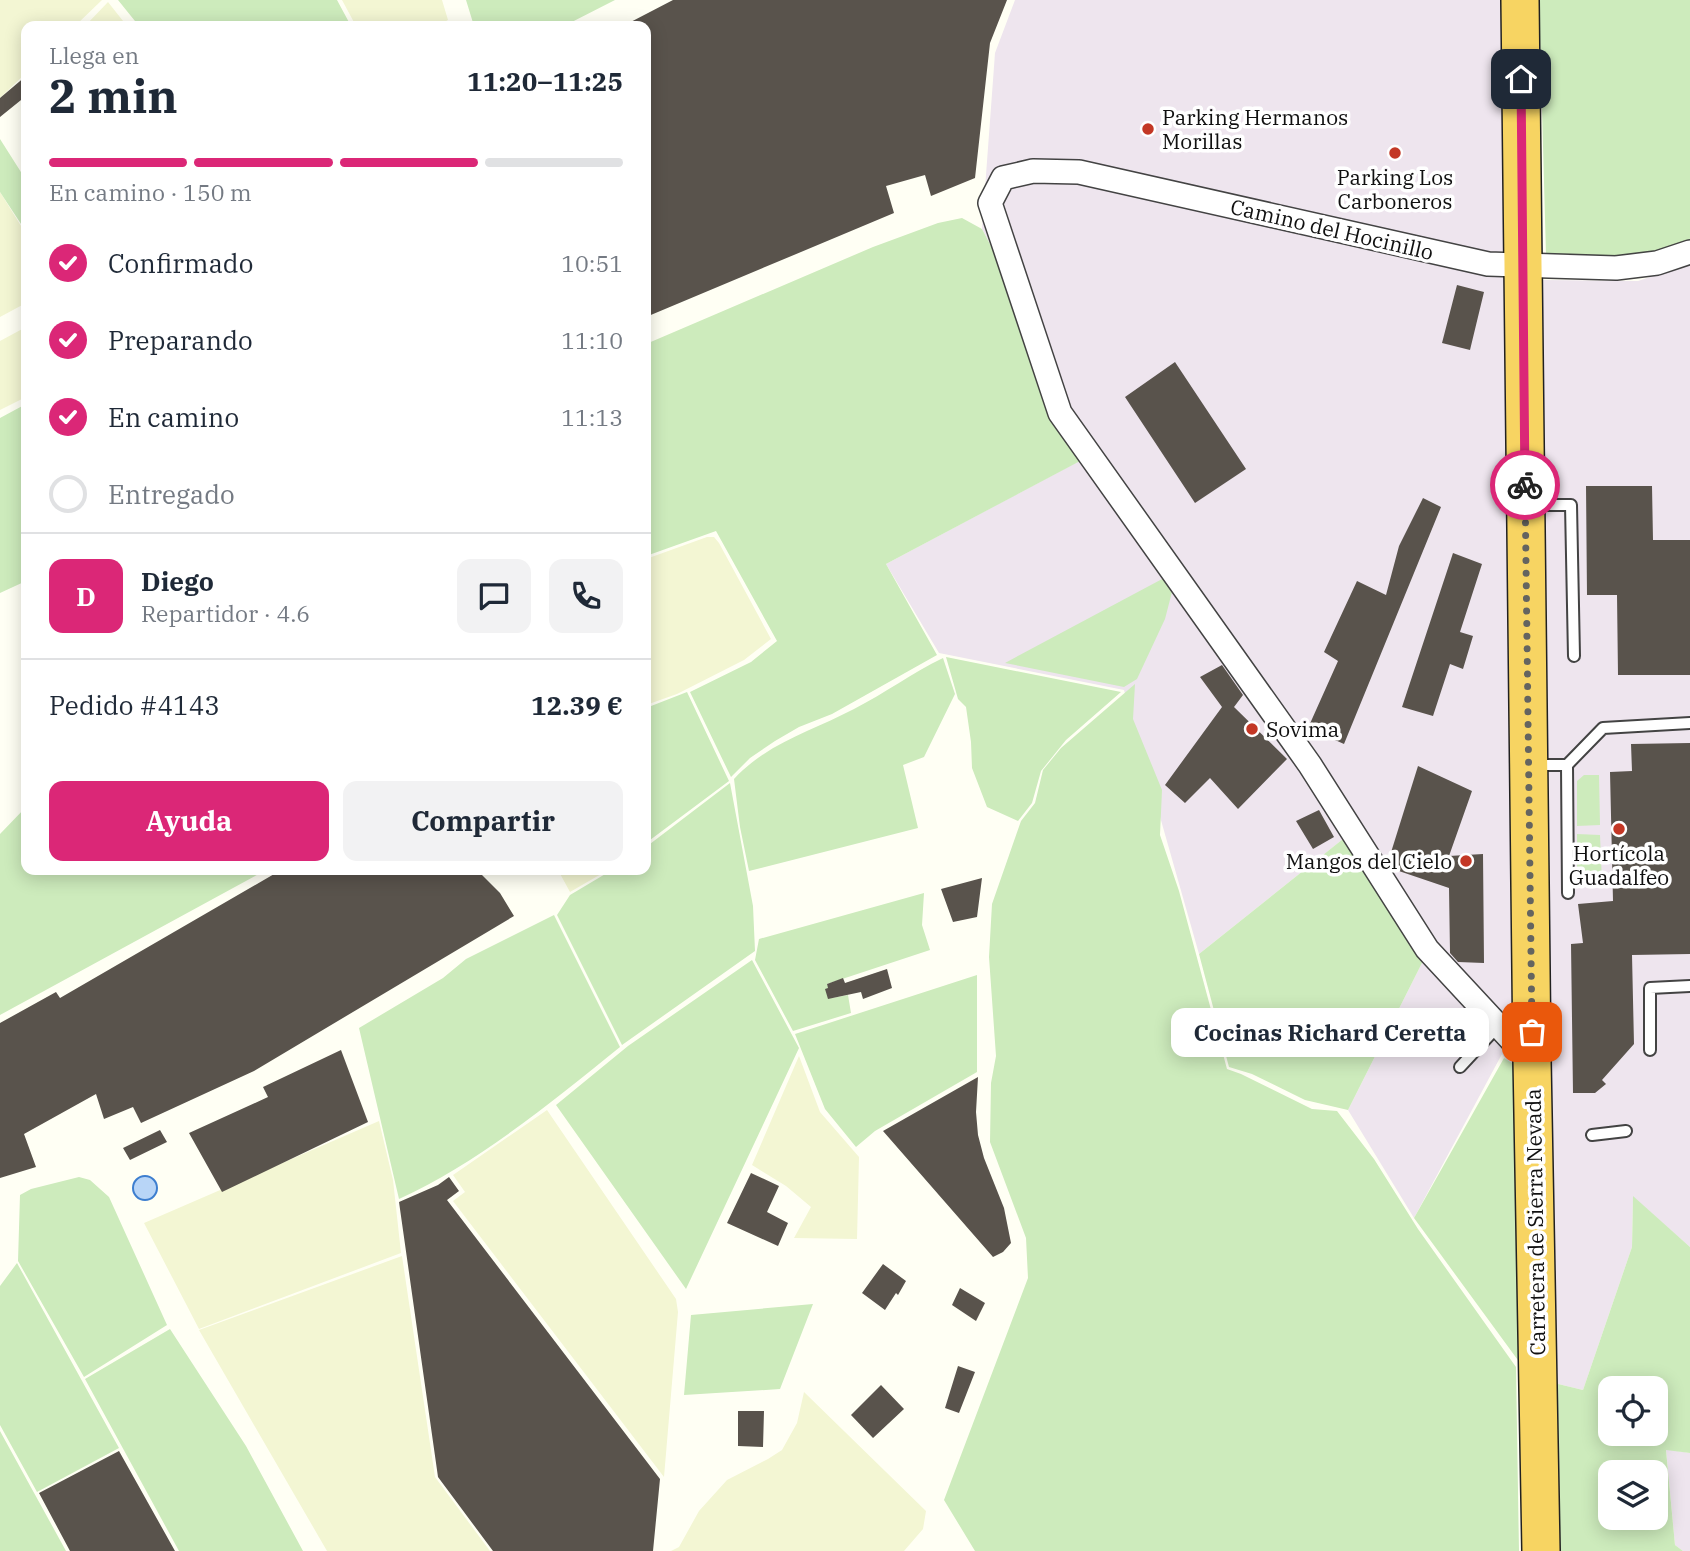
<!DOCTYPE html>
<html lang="es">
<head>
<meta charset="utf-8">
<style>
	:root { --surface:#fff; --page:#f2f2f3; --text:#1f2937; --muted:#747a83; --line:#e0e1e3; --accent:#db2777 }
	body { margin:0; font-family:"IBM Plex Serif",serif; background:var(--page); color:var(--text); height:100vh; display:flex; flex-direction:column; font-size:26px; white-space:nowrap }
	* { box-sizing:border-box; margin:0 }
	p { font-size:23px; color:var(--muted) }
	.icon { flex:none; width:38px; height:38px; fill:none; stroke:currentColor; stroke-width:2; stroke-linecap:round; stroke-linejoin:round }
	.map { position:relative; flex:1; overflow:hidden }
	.panel { position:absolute; left:21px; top:21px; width:630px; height:854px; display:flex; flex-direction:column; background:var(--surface); border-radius:14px; box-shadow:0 4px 18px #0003 }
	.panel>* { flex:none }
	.fabs { position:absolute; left:1598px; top:1376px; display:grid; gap:14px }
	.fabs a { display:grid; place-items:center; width:70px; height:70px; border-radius:14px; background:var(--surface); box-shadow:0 4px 18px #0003; font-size:35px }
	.pin { position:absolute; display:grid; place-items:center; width:60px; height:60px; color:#fff; margin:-30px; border-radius:14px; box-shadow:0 4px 10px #0006 }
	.courier { position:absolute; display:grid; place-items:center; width:70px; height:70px; margin:-35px; border:5px solid #db2777; border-radius:50%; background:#fff; color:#222; box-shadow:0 2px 9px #0007 }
	.bubble { position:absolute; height:49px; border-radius:14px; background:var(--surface); box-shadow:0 4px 18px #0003; font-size:23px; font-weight:700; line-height:49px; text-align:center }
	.overview em { font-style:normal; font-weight:700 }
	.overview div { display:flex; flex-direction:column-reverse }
	.overview { display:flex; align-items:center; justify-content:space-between; height:119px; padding:0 28px }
	h1 { font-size:46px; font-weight:700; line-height:52px }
	.bar { display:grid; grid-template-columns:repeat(4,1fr); gap:10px 7px; align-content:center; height:84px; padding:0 28px }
	.bar i { height:9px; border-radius:5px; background:var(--line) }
	.bar .current { background:var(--accent) }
	.bar p { grid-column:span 4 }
	.line { display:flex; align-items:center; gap:18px; padding:0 28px; border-top:2px solid var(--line) }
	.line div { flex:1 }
	.round { display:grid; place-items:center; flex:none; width:74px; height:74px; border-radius:14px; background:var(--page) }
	ol { padding:0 28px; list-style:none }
	li { display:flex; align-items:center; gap:21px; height:77px }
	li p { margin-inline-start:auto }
	li .icon { padding:7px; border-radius:50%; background:var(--accent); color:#fff; stroke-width:4 }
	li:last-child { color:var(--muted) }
	li i { width:38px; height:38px; border:4px solid var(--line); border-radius:50% }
	.primary-button { display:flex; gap:14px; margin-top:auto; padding:14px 28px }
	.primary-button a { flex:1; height:80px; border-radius:14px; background:var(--accent); color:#fff; font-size:28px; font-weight:700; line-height:80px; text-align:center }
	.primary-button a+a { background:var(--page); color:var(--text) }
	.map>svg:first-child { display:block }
	.industrial { fill:#eee5ee }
	.farmland { fill:#f3f6d3 }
	.green { fill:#cdebbc; fill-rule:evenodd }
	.water { fill:#b8d5f7; stroke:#3d7ecf; stroke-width:2 }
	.building { fill:#59534c }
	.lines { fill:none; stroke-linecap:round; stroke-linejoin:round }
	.service-casing { stroke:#434343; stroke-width:14 }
	.minor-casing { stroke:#434343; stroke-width:26 }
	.trunk-casing { stroke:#212121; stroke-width:40 }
	.service { stroke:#fff; stroke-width:10 }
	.minor { stroke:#fff; stroke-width:23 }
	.trunk { stroke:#f7d462; stroke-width:37 }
	.done { stroke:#646460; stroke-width:7; stroke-dasharray:0 12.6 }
	.route { stroke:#db2777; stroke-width:9 }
	.poi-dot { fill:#c33725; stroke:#fff; stroke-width:2.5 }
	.labels { text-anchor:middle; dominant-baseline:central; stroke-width:7; stroke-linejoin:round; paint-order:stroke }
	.poi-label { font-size:21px; fill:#101010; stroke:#fff; text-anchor:start }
	.street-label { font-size:21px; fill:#101010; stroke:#fff }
</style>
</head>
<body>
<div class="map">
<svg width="1690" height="1551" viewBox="0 0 1690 1551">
	<rect width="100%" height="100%" fill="#fffff4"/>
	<!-- industrial -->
	<path class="industrial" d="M1015,0H1519L1543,280L1638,281L1690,264V1247L1633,1197L1632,1247L1583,1390L1554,1383L1547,1115L1502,1054L1414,1218L1348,1110L1423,961L1343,839L1199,954L1124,690L939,653L886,564L1081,460L1011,284L982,229L995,53Z
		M1666,1449L1690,1453V1551H1683L1675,1545Z"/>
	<!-- farmland -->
	<path class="farmland" d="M0,0H102L75,26H26V73L0,98Z
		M342,0H442L448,20L437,26H356Z
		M108,2L127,26H85Z
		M0,192L26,234V303L0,317Z
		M26,327V397L0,410V341Z
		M707,537H714L719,543L771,639L744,660L677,694L646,705V559Z
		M558,870H608L570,892Z
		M799,1056L820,1112L859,1157L857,1239L794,1238L811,1207L786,1186L752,1165Z
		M547,1110L676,1299L678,1312L664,1477L453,1201L465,1192L453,1175Z
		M379,1121L393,1180L401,1253L199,1329L144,1223Z
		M402,1256L435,1477L490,1551H327L199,1330Z
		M804,1392L926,1511L923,1529L904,1551H671L679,1547L699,1511L727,1480L768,1459L782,1450L797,1423Z"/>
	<!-- green -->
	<path class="green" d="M118,0H337L351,26H139Z
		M466,0H615L564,26H474Z
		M1539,0H1690V240L1648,253L1609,256L1546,255Z
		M0,139L26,180L25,230L0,192Z
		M962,218L982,229L1011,284L1082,460L886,564L937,655L832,714L799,727L775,741L750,758L731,777L690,692L751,662L777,641L716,531L646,556V344L873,247L938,223Z
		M26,404V581L0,593V418Z
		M1164,578L1172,592L1165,619L1137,679L1124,687L1005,663Z
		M946,657L1121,692L1066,740L1041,771L1032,803L1018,821L987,807L972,768L971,742L966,707L958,699Z
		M943,658L955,694L924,757L903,765L918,828L749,871L740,827L734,779C767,743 812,731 854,709C885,693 912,673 943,658Z
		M1135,684L1133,719L1162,790L1160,835L1179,891L1227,1069L1241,1074L1312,1109L1337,1111L1374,1159L1418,1229L1516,1367L1519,1551H975L944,1500L1028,1278L1026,1238L990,1142L991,1083L996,1056L989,957L992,904L1021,821L1035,803L1043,770L1061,748Z
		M687,692L729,781L646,843V708Z
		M1584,775H1599L1600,825L1577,826V781Z
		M730,783L753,906L755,951L622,1045L557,915L570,895L612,870H646V847Z
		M26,807V870H266L0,1015V834Z
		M1577,834L1600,835L1602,883L1577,884Z
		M1343,839L1423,961L1348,1110L1305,1100L1252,1074L1229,1067L1199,954Z
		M924,893L922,925L930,950L827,984L832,998L848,995L851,1013L793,1031L755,960L759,939Z
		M554,915L620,1047C553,1101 478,1163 399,1199L359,1028L443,978L466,959Z
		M752,960L799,1048L686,1289L556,1105L628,1046Z
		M977,975V1072L875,1131L856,1147L825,1109L795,1034Z
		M1504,1058L1518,1067L1520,1363L1414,1218Z
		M79,1177L90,1180L109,1197L167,1325L84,1377L18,1261L20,1195L31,1189Z
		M1633,1196L1690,1247V1453L1666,1450L1675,1545L1683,1551H1553L1554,1383L1583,1390L1632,1247ZM1610,1388H1656V1433H1610ZM1610,1472H1656V1517H1610Z
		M17,1263L119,1448L37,1492L0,1425V1286Z
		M813,1304L780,1389L684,1395L691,1315Z
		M170,1329L246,1446L303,1551H179L85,1379Z
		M0,1431L66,1551H0Z"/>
	<!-- water -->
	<path class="water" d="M133 1188a12 12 0 1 1 24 0a12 12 0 1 1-24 0Z"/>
	<!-- building -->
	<path class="building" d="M673,0H1007L990,43L975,178L931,196L925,175L886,186L894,213L646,317V26H623Z
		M26,76V96L0,117V98Z
		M1457,285L1484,292L1470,350L1442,343Z
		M1175,362L1246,469L1195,503L1125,397Z
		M1586,486H1652L1653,540H1690V675H1618L1617,595H1587Z
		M1423,498L1441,507L1344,744L1308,728L1338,661L1324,652L1357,581L1386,595L1399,546Z
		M1453,553L1482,564L1460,632L1473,636L1463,669L1450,664L1433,716L1402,707Z
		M1222,665L1243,695L1234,707L1287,759L1238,809L1210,778L1185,803L1165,785L1222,707L1200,677Z
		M1690,743V954L1632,955L1634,1044L1602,1080L1606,1084L1595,1093H1573L1571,944L1583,943L1578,904L1613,901L1610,772L1632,771L1631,744Z
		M1418,766L1472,791L1449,856L1483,854L1484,963L1458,962L1450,953L1449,888L1393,869L1388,862Z
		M1319,810L1334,837L1313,849L1296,821Z
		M281,870H477L500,893L514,916L254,1071L141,1123L133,1107L104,1119L96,1094L24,1134L36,1167L0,1178V1023L56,992L60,998Z
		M982,878L977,917L953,922L941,889Z
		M887,969L892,988L863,999L861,992L828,999L825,989L828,988L827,984L843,978L845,983Z
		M341,1050L368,1122L222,1192L189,1133L268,1097L263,1087Z
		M978,1077L976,1112L978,1135L984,1158L1004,1208L1011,1243L1003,1252L993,1257L883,1131Z
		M160,1130L167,1142L130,1160L123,1148Z
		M751,1173L779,1186L767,1212L788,1223L778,1246L727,1223Z
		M449,1177L459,1191L447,1200L660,1479L653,1551H493L438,1477L399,1202L438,1185Z
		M883,1264L906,1281L898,1295L896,1293L885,1310L862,1293Z
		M960,1288L985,1303L976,1321L952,1305Z
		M958,1366L975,1372L959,1413L945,1408Z
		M881,1385L904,1409L873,1438L851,1415Z
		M738,1411H764L763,1447L738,1446Z
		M119,1451L175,1551H70L39,1493Z"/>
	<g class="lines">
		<!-- service casing -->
		<g class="service-casing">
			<path id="service" d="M1532,505H1571L1574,656
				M1534,765H1567L1603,728L1690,723
				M1567,765L1568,893
				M1650,1050V988L1690,986
				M1460,1067L1498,1026
				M1592,1135L1626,1131"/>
		</g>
		<!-- minor casing -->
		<g class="minor-casing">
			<path id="minor" d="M1532,1059L1517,1046L1427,949L1310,765L1060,413L990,203L1003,178L1033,171L1079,172L1488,264L1616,268L1657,263L1690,252"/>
		</g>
		<!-- trunk casing -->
		<g class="trunk-casing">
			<path id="trunk" d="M1520,0L1532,1059L1541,1551"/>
		</g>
		<!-- service -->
		<use href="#service" class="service"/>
		<!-- minor -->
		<use href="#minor" class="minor"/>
		<!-- trunk -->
		<use href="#trunk" class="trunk"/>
	</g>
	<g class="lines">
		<!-- done -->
		<path class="done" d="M1525,485L1532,1032"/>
		<!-- route -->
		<path class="route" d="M1521,79L1525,485"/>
	</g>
	<!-- markers -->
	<g class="poi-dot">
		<circle cx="1148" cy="129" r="7"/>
		<circle cx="1395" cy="153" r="7"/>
		<circle cx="1252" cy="729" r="7"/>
		<circle cx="1619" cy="829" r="7"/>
		<circle cx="1466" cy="861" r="7"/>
	</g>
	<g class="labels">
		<!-- poi labels -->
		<g class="poi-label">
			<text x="1162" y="117">Parking Hermanos<tspan x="1162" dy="24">Morillas</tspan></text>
			<text x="1395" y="177" text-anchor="middle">Parking Los<tspan x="1395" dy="24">Carboneros</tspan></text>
			<text x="1266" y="729">Sovima</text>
			<text x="1619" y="853" text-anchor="middle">Hortícola<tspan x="1619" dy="24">Guadalfeo</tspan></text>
			<text x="1452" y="861" text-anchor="end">Mangos del Cielo</text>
		</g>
		<!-- street labels -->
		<g class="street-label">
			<text transform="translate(1332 229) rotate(13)">Camino del Hocinillo</text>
			<text transform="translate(1535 1222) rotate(-91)">Carretera de Sierra Nevada</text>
		</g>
	</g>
</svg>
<div class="fabs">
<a><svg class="icon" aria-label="locate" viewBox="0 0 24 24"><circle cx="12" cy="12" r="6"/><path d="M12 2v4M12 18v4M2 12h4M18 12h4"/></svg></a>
<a><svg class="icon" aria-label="layers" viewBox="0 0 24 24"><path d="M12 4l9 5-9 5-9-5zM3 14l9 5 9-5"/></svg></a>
</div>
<div class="pin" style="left:1532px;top:1032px;background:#ea580c"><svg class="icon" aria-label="bag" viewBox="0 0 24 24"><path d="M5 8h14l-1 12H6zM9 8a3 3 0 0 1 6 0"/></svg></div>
<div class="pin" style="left:1521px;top:79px;background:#1f2937"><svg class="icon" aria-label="home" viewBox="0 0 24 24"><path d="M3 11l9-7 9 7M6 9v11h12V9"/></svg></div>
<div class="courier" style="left:1525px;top:485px"><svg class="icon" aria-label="bike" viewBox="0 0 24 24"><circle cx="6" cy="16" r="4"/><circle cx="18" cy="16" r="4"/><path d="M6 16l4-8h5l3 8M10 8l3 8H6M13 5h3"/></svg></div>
<div class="bubble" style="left:1171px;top:1008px;width:318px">Cocinas Richard Ceretta</div>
<section class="panel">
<div class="overview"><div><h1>2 min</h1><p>Llega en</p></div><em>11:20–11:25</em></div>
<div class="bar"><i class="current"></i><i class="current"></i><i class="current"></i><i></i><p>En camino · 150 m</p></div>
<ol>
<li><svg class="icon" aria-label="check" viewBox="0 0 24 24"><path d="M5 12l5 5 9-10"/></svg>Confirmado<p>10:51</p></li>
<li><svg class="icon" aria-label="check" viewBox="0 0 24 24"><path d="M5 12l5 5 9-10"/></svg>Preparando<p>11:10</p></li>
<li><svg class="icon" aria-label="check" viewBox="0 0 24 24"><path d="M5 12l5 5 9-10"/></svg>En camino<p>11:13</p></li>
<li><i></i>Entregado</li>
</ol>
<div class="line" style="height:126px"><b class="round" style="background:var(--accent);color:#fff">D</b><div><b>Diego</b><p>Repartidor · 4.6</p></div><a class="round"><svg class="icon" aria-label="chat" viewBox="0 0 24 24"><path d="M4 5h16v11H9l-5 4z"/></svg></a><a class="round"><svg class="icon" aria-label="phone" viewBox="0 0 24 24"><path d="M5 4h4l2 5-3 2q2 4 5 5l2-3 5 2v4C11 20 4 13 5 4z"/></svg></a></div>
<div class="line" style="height:91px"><div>Pedido #4143</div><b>12.39 €</b></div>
<div class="primary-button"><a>Ayuda</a><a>Compartir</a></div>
</section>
</div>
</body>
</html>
